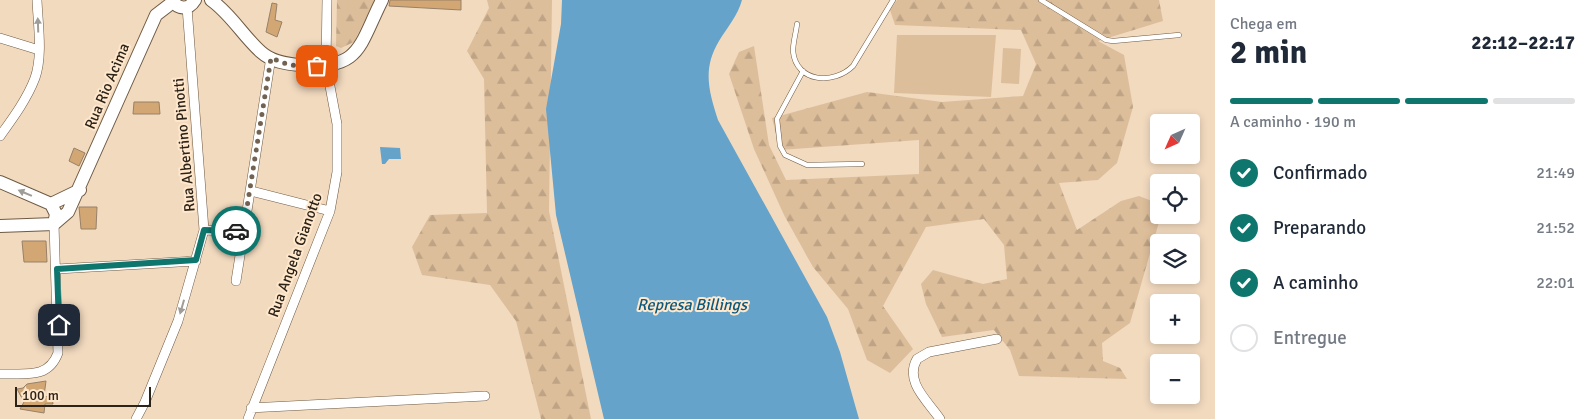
<!DOCTYPE html>
<html lang="pt">
<head>
<meta charset="utf-8">
<style>
	:root { --surface:#fff; --page:#f6f6f7; --text:#1f2937; --muted:#747a83; --line:#e0e1e3; --accent:#0f766e }
	body { margin:0; font-family:Signika,sans-serif; background:var(--page); color:var(--text); height:100vh; display:flex; flex-direction:column; font-size:19px; white-space:nowrap }
	* { box-sizing:border-box; margin:0 }
	p { font-size:16px; color:var(--muted) }
	.icon { flex:none; width:28px; height:28px; fill:none; stroke:currentColor; stroke-width:2; stroke-linecap:round; stroke-linejoin:round }
	.map { position:relative; flex:1; overflow:hidden }
	.sheet { display:flex; flex-direction:column; background:var(--surface); width:375px }
	.sheet>* { flex:none }
	.needle { width:32px; rotate:225deg }
	.tools { position:absolute; left:1150px; top:114px; display:grid; gap:10px }
	.tools a { display:grid; place-items:center; width:50px; height:50px; border-radius:5px; background:var(--surface); box-shadow:0 2px 8px #0003; font-size:25px }
	.scale { position:absolute; left:15px; bottom:12px; width:136px; box-sizing:border-box; padding-left:5px; border:2px solid #2b2218; border-top:0; font-size:14px; line-height:18px; white-space:nowrap; color:#2b2218; -webkit-text-stroke:4px #ffe7cc; paint-order:stroke }
	.pin { position:absolute; display:grid; place-items:center; width:42px; height:42px; color:#fff; margin:-21px; border-radius:10px; box-shadow:0 2px 8px #0006 }
	.courier { position:absolute; display:grid; place-items:center; width:50px; height:50px; margin:-25px; border:4px solid #0f766e; border-radius:50%; background:#fff; color:#222; box-shadow:0 1px 6px #0007 }
	.head em { font-style:normal; font-weight:700 }
	.head div { display:flex; flex-direction:column-reverse }
	.head { display:flex; align-items:center; justify-content:space-between; height:85px; padding:0 15px }
	h1 { font-size:32px; font-weight:700; line-height:38px }
	.bar { display:grid; grid-template-columns:repeat(4,1fr); gap:8px 5px; align-content:center; height:60px; padding:0 15px }
	.bar i { height:6px; border-radius:4px; background:var(--line) }
	.bar .active { background:var(--accent) }
	.bar p { grid-column:span 4 }
	ol { padding:0 15px; list-style:none }
	li { display:flex; align-items:center; gap:15px; height:55px }
	li p { margin-inline-start:auto }
	li .icon { padding:5px; border-radius:50%; background:var(--accent); color:#fff; stroke-width:4 }
	li:last-child { color:var(--muted) }
	li i { width:28px; height:28px; border:2px solid var(--line); border-radius:50% }
	main { display:flex; flex:1; min-height:0 }
	.map>svg:first-child { display:block }
	.forest { fill:url(#forest-firs) }
	.garden { fill:#ddbe9b }
	.water { fill:#65a3ca }
	.building { fill:#d3a773; stroke:#978169 }
	.lines { fill:none; stroke-linecap:round; stroke-linejoin:round }
	.lane-casing { stroke:#6f5a43; stroke-width:5.5 }
	.street-casing { stroke:#6f5a43; stroke-width:10 }
	.secondary-casing { stroke:#6f5a43; stroke-width:14 }
	.lane { stroke:#fff; stroke-width:4.5 }
	.street { stroke:#fff; stroke-width:9 }
	.secondary { stroke:#fff; stroke-width:12 }
	.oneway { fill:#a09c97 }
	.done { stroke:#716252; stroke-width:5; stroke-dasharray:0 9 }
	.route { stroke:#0f766e; stroke-width:6 }
	.labels { text-anchor:middle; dominant-baseline:central; stroke-width:4; stroke-linejoin:round; paint-order:stroke }
	.street-label { font-size:15px; fill:#2b2218; stroke:#ffe7cc }
	.water-label { font-size:16px; font-style:italic; fill:#0b597f; stroke:#ffe7cc }
</style>
</head>
<body>
<main>
<div class="map">
<svg width="1215" height="419" viewBox="0 0 1215 419">
	<defs>
		<pattern id="forest-firs" width="22" height="20" patternUnits="userSpaceOnUse" patternTransform="scale(1.25)"><rect width="22" height="20" fill="#ddbe9b"/><path d="M5 1l3.5 6h-7zM16 11l3.5 6h-7z" fill="#bea385"/></pattern>
	</defs>
	<rect width="100%" height="100%" fill="#f2dabf"/>
	<!-- forest -->
	<path class="forest" d="M337,0H375L354,42L341,48L336,46Z
		M487,0H552L549,211L591,419H541L516,321L490,285L422,275L412,247L430,215L487,213L484,79L467,51L489,8Z
		M897,0H1159L1163,21L1098,41L1124,55L1133,107L1117,163L1098,180L1059,183L1077,230L1121,201L1139,196L1157,203L1159,222L1130,323L1102,343L1103,361L1120,368L1127,379L1019,376L1010,350L994,330L942,337L926,304L921,284L933,270L983,284L1007,279L1004,245L984,219L926,227L883,306L913,349L890,373L867,360L848,309L813,267L784,215L754,149L729,74L739,52L754,46L769,145L786,180L919,174V140L780,150L772,118L867,92L942,102L1023,96L1036,64L1021,30L895,25L890,10Z"/>
	<!-- garden -->
	<path class="garden" d="M897,35H996L991,97L894,93Z
		M1003,48L1021,49L1019,84L1001,83Z"/>
	<!-- water -->
	<path class="water" d="M562,0H742C738,15 727,28 719,41C702,69 709,92 718,120L827,317L840,352L859,419H604L556,215L546,109L561,24Z
		M380,147L400,148L401,159H389L385,164H382Z"/>
	<!-- building -->
	<path class="building" d="M390,0H461V10L389,6Z
		M272,3L277,4L275,20L282,22L277,37L266,32Z
		M134,102H159L160,114H133Z
		M74,148L85,153L79,166L69,161Z
		M79,207H97L96,229H81Z
		M22,241H46L47,262H24Z
		M46,381L44,396L52,398L53,404H45L44,413L20,409L24,402L17,389L23,388L27,384Z"/>
	<g class="lines">
		<!-- lane casing -->
		<g class="lane-casing">
			<path id="lane" d="M1041,0L1106,40L1113,41L1179,35
				M797,24C796,33 793,42 793,51C796,83 834,85 853,66L893,0
				M803,71L777,119L780,146L785,155L807,165L862,164"/>
		</g>
		<!-- street casing -->
		<g class="street-casing">
			<path id="street" d="M0,38L39,50
				M0,136C13,118 27,99 35,78C43,55 38,25 37,0
				M251,191L330,211
				M204,230L243,232
				M57,269L196,261
				M236,281L271,57
				M0,374C24,373 48,380 58,353L54,224
				M251,408L485,396
				M136,419L145,402L178,321L204,230L187,7
				M248,419L330,211L337,172V124L326,65L327,0
				M940,419C928,401 904,382 917,359L929,352L997,339"/>
		</g>
		<!-- secondary casing -->
		<g class="secondary-casing">
			<path id="secondary" d="M172,0C178,10 189,10 195,0
				M211,0C231,14 243,36 261,52C272,62 287,64 300,65C361,69 358,48 382,0
				M0,182L51,204L56,214L54,224
				M51,204L80,190
				M0,226L54,224L68,212L156,15L173,2"/>
		</g>
		<!-- lane -->
		<use href="#lane" class="lane"/>
		<!-- street -->
		<use href="#street" class="street"/>
		<!-- secondary -->
		<use href="#secondary" class="secondary"/>
	</g>
	<!-- one-way arrows -->
	<defs><path id="oneway-solid" d="M-6-.8H1V-3.2L6.5 0L1 3.2V.8H-6Z" transform="scale(1.25)"/></defs>
	<g class="oneway">
		<use href="#oneway-solid" transform="translate(38 25) rotate(-92)"/>
		<use href="#oneway-solid" transform="translate(25 193) rotate(-157)"/>
		<use href="#oneway-solid" transform="translate(182 307) rotate(106)"/>
	</g>
	<g class="lines">
		<!-- done -->
		<path class="done" d="M236,231L243,232L271,58L289,65L317,66"/>
		<!-- route -->
		<path class="route" d="M59,325L57,269L196,260L204,230L236,231"/>
	</g>
	<g class="labels">
		<!-- street labels -->
		<g class="street-label">
			<text transform="translate(107 86) rotate(-67)">Rua Rio Acima</text>
			<text transform="translate(184 145) rotate(-95)">Rua Albertino Pinotti</text>
			<text transform="translate(295 255) rotate(-70)">Rua Angela Gianotto</text>
		</g>
		<!-- water labels -->
		<g class="water-label">
			<text x="692" y="305">Represa Billings</text>
		</g>
	</g>
</svg>
<div class="tools">
<a><svg class="needle" viewBox="-14 -14 28 28"><path d="M0-13l5 13h-10z" fill="#e53935"/><path d="M0 13l5-13h-10z" fill="#747a83"/></svg></a>
<a><svg class="icon" aria-label="locate" viewBox="0 0 24 24"><circle cx="12" cy="12" r="6"/><path d="M12 2v4M12 18v4M2 12h4M18 12h4"/></svg></a>
<a><svg class="icon" aria-label="layers" viewBox="0 0 24 24"><path d="M12 4l9 5-9 5-9-5zM3 14l9 5 9-5"/></svg></a>
<a>+</a>
<a>−</a>
</div>
<div class="scale">100 m</div>
<div class="pin" style="left:317px;top:66px;background:#ea580c"><svg class="icon" aria-label="bag" viewBox="0 0 24 24"><path d="M5 8h14l-1 12H6zM9 8a3 3 0 0 1 6 0"/></svg></div>
<div class="pin" style="left:59px;top:325px;background:#1f2937"><svg class="icon" aria-label="home" viewBox="0 0 24 24"><path d="M3 11l9-7 9 7M6 9v11h12V9"/></svg></div>
<div class="courier" style="left:236px;top:231px"><svg class="icon" aria-label="car" viewBox="0 0 24 24"><path d="M5 17H2v-5l4-1 3-4h7l3 4 3 1v5h-3M9 17h6M6 11h13"/><circle cx="7" cy="17" r="2"/><circle cx="17" cy="17" r="2"/></svg></div>
</div>
<section class="sheet">
<div class="head"><div><h1>2 min</h1><p>Chega em</p></div><em>22:12–22:17</em></div>
<div class="bar"><i class="active"></i><i class="active"></i><i class="active"></i><i></i><p>A caminho · 190 m</p></div>
<ol>
<li><svg class="icon" aria-label="check" viewBox="0 0 24 24"><path d="M5 12l5 5 9-10"/></svg>Confirmado<p>21:49</p></li>
<li><svg class="icon" aria-label="check" viewBox="0 0 24 24"><path d="M5 12l5 5 9-10"/></svg>Preparando<p>21:52</p></li>
<li><svg class="icon" aria-label="check" viewBox="0 0 24 24"><path d="M5 12l5 5 9-10"/></svg>A caminho<p>22:01</p></li>
<li><i></i>Entregue</li>
</ol>
</section>
</main>
</body>
</html>
